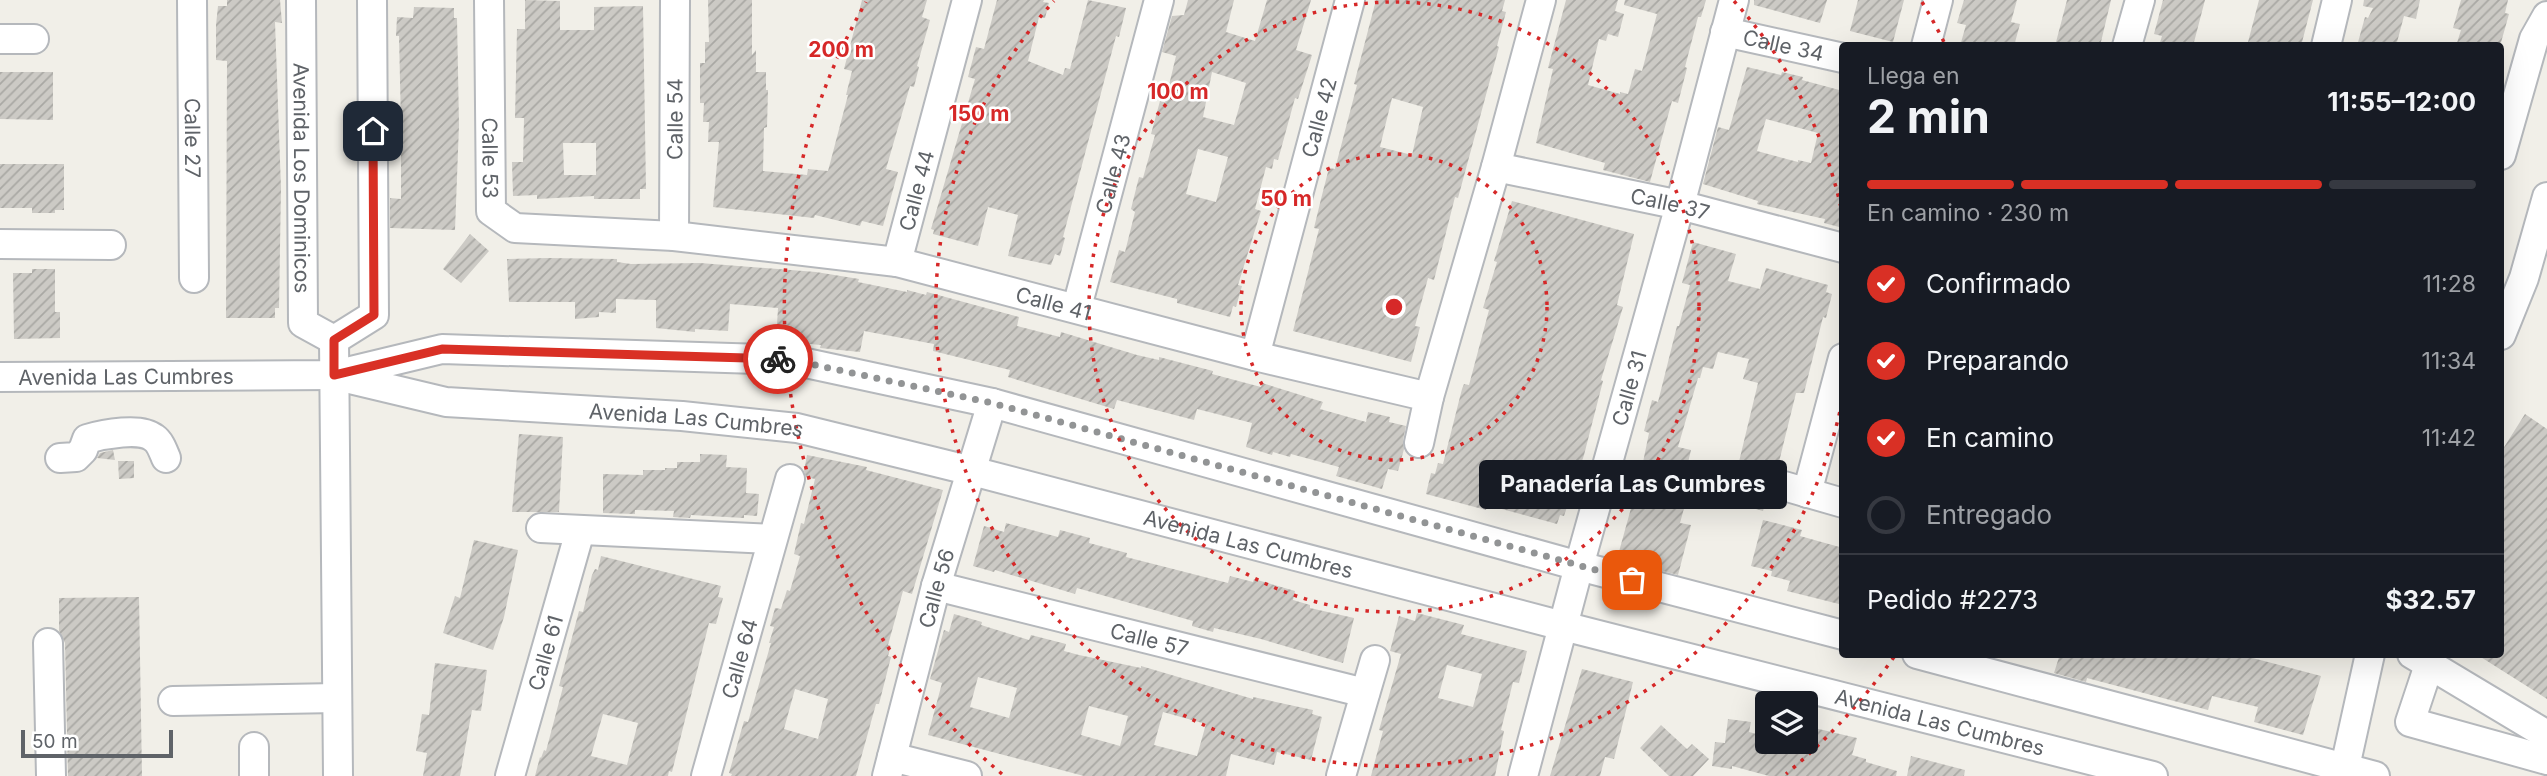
<!DOCTYPE html>
<html lang="es">
<head>
<meta charset="utf-8">
<style>
	:root { --surface:#171b24; --page:#242831; --text:#f1f3f6; --muted:#9ea1a6; --line:#363941; --accent:#d93025 }
	body { margin:0; font-family:Inter,sans-serif; background:var(--page); color:var(--text); height:100vh; display:flex; flex-direction:column; font-size:26px; white-space:nowrap }
	* { box-sizing:border-box; margin:0 }
	p { font-size:23px; color:var(--muted) }
	.icon { flex:none; width:38px; height:38px; fill:none; stroke:currentColor; stroke-width:2; stroke-linecap:round; stroke-linejoin:round }
	.map { position:relative; flex:1; overflow:hidden }
	.panel { position:absolute; left:1839px; top:42px; width:665px; height:616px; display:flex; flex-direction:column; background:var(--surface); border-radius:7px; box-shadow:0 7px 28px #0002 }
	.panel>* { flex:none }
	.buttons { position:absolute; left:1755px; top:691px; display:grid; gap:14px }
	.buttons a { display:grid; place-items:center; width:63px; height:63px; border-radius:7px; background:var(--surface); box-shadow:0 7px 28px #0002; font-size:35px }
	.scale { position:absolute; left:21px; bottom:18px; width:152px; box-sizing:border-box; padding-left:7px; border:4px solid #5f6368; border-top:0; font-size:19px; line-height:24px; white-space:nowrap; color:#5f6368; -webkit-text-stroke:5px #fff; paint-order:stroke }
	.pin { position:absolute; display:grid; place-items:center; width:60px; height:60px; color:#fff; margin:-30px; border-radius:14px; box-shadow:0 4px 10px #0006 }
	.courier { position:absolute; display:grid; place-items:center; width:70px; height:70px; margin:-35px; border:5px solid #d93025; border-radius:50%; background:#fff; color:#222; box-shadow:0 2px 9px #0007 }
	.bubble { position:absolute; height:49px; border-radius:7px; background:var(--surface); box-shadow:0 7px 28px #0002; font-size:23px; font-weight:700; line-height:49px; text-align:center }
	.headline em { font-style:normal; font-weight:700 }
	.headline div { display:flex; flex-direction:column-reverse }
	.headline { display:flex; align-items:center; justify-content:space-between; height:119px; padding:0 28px }
	h1 { font-size:46px; font-weight:700; line-height:52px }
	.bar { display:grid; grid-template-columns:repeat(4,1fr); gap:10px 7px; align-content:center; height:84px; padding:0 28px }
	.bar i { height:9px; border-radius:5px; background:var(--line) }
	.bar .on { background:var(--accent) }
	.bar p { grid-column:span 4 }
	.line { display:flex; align-items:center; gap:18px; padding:0 28px; border-top:2px solid var(--line) }
	.line div { flex:1 }
	ol { padding:0 28px; list-style:none }
	li { display:flex; align-items:center; gap:21px; height:77px }
	li p { margin-inline-start:auto }
	li .icon { padding:7px; border-radius:50%; background:var(--accent); color:#fff; stroke-width:4 }
	li:last-child { color:var(--muted) }
	li i { width:38px; height:38px; border:4px solid var(--line); border-radius:50% }
	.map>svg:first-child { display:block }
	.building { fill:url(#building-hatch); fill-rule:evenodd }
	.lines { fill:none; stroke-linecap:round; stroke-linejoin:round }
	.minor-casing { stroke:#b5b8bc; stroke-width:32 }
	.minor { stroke:#fff; stroke-width:28 }
	.done { stroke:#929495; stroke-width:7; stroke-dasharray:0 12.6 }
	.route { stroke:#d93025; stroke-width:9 }
	.ring { fill:none; stroke:#d62828; stroke-width:3.5; stroke-dasharray:3.5 7 }
	.labels { text-anchor:middle; dominant-baseline:central; stroke-width:5; stroke-linejoin:round; paint-order:stroke }
	.street-label { font-size:21px; fill:#5f6368; stroke:#fff }
	.centre { fill:#d62828; stroke:#fff; stroke-width:3.5 }
	.ring-label { font-size:21px; text-anchor:middle; font-weight:bold; fill:#d62828; stroke:#fff; stroke-width:5; stroke-linejoin:round; paint-order:stroke }
</style>
</head>
<body>
<div class="map">
<svg width="2547" height="776" viewBox="0 0 2547 776">
	<defs>
		<pattern id="building-hatch" width="6" height="6" patternUnits="userSpaceOnUse" patternTransform="scale(1.75)"><rect width="6" height="6" fill="#cccac5"/><path d="M-1 1l2-2M0 6l6-6M5 7l2-2" fill="none" stroke="#a9a8a4"/></pattern>
	</defs>
	<rect width="100%" height="100%" fill="#f1efe8"/>
	<!-- building -->
	<path class="building" d="M227,0H280L282,23L275,22L281,188L279,308H275V318H226L227,61L216,60V25L218,6H227Z
		M525,0L560,1V30H594V7L643,6L646,189H640V199H594V196L537,199V195L513,196L512,162H523L524,118H515L517,29H525ZM563,143H596V175H564Z
		M708,0H752V55L756,50V72H766V90H768L767,127L764,128L763,171L807,175L808,169L828,171L848,95H846L852,71L844,69L862,0H927L922,17L930,20L917,66L919,67L914,87L910,86L886,169L898,172L883,226L862,221L860,226L815,215L814,218L713,207L719,142H708L709,122H703L704,103H700V63H705V42H709Z
		M997,0H1044L1043,2L1049,3L1045,18L1039,17L1028,61L1063,75L1065,68L1070,69L1088,0L1126,8L1119,37L1116,36L1063,237L1065,238L1060,256L1055,254L1051,265L1008,256L1018,215L988,207L978,246L933,234L934,230L931,229L975,79L968,77L976,47L984,49Z
		M1188,0H1234L1226,32L1255,41L1267,0H1311L1296,50L1312,55L1298,99L1295,98L1278,160L1274,159L1272,169L1266,167L1255,209L1261,211L1238,285L1242,286L1236,307L1233,306L1230,317L1177,303V299L1110,282L1119,250L1125,252L1135,212L1131,209L1139,177L1143,178L1155,135L1151,134L1160,101L1165,102L1176,56L1162,52L1172,16L1184,15ZM1212,72L1246,83L1234,125L1203,117ZM1198,149L1228,157L1216,202L1186,194Z
		M1376,0H1505L1502,11L1506,12L1497,46L1499,47L1458,198L1455,197L1434,280L1428,278L1415,326L1420,327L1411,362L1293,331L1319,229L1314,228L1321,199L1329,168L1335,169L1357,85L1354,84ZM1392,98L1423,107L1412,155L1380,147Z
		M1566,0H1618L1615,11L1624,14L1618,37L1608,34L1606,41L1599,39L1588,85L1620,94V92L1628,94L1635,69L1642,71L1657,14L1624,5L1625,0H1706L1701,17H1698L1685,67L1687,68L1678,103L1672,101L1650,182L1603,170L1605,163L1536,143L1553,69L1548,68Z
		M1754,0H1827L1820,23L1754,5Z
		M1858,0H1904L1893,42L1850,31Z
		M1964,0H2017L2011,22L2020,24L2014,46H1960L1966,25L1957,23Z
		M2067,0H2111L2100,46H2055Z
		M2163,0H2205L2193,46H2159L2162,36L2154,34Z
		M2259,0H2313L2301,46H2247Z
		M2364,0H2420L2416,19L2404,16L2396,46H2357L2365,17L2368,18L2373,8L2363,6Z
		M2461,0H2508L2505,13L2509,14L2500,46H2456L2461,30L2453,28Z
		M414,7L454,8V18H457L459,125L455,230L390,228V198L401,199V153H392V124H401L399,36H396L397,17L413,18Z
		M1747,67L1781,75L1782,72L1803,77L1802,80L1843,91V228L1824,223L1825,219L1757,204L1758,201L1703,184L1718,127L1729,130ZM1766,119L1818,133L1811,163L1798,160V162L1757,151Z
		M0,72H53V120L0,119Z
		M0,164H64V210H55V213H32V208H0Z
		M1512,201L1634,234L1617,305L1623,307L1601,380L1603,381L1584,455L1564,516L1560,515L1557,524L1487,505L1486,510L1426,494L1431,473L1435,474L1438,463L1443,464L1462,389L1464,384L1469,385L1489,310L1483,308L1497,262L1494,261Z
		M470,234L489,251L461,283L443,269Z
		M1693,242L1736,254L1728,281L1760,289L1766,268L1828,285L1826,292L1832,294L1826,318L1823,317L1804,393H1796L1777,470L1775,469L1768,482L1769,491L1763,511L1715,498L1723,466L1737,470L1758,383L1743,379L1749,359L1718,352L1713,369L1703,367L1700,378H1698L1678,447L1691,450L1682,488L1689,490L1680,523L1691,525L1678,575L1617,559L1641,472L1649,433L1644,431L1652,400L1658,402L1677,326H1679L1690,285L1682,283Z
		M548,258L617,259V262L631,264L700,263L816,272L859,279L858,282L907,292V290L926,295L927,292L1019,317L1017,326L1060,337L1061,332L1137,355L1159,360V357L1213,371L1212,374L1261,387L1262,383L1323,402L1320,409L1366,422L1368,412L1390,417L1389,422L1406,426L1403,440L1404,449L1398,471L1388,469L1382,489L1336,476L1339,467L1291,454L1290,457L1273,452L1272,455L1246,447L1252,423L1197,409L1194,420L1117,400L1114,409L1008,377L1010,370L933,351L934,344L864,331L860,352L820,348L821,345L776,341L778,308L730,304L728,331L695,329V332L656,328V300L616,299V313L599,312V317L575,319V302H509L507,259Z
		M32,269H55V312H60V338L14,339L13,273H32Z
		M2525,414L2547,429V699L2476,654H2501V452Z
		M519,434L563,437L559,512H512Z
		M113,450L115,460L97,458L100,453Z
		M700,454L727,455L726,467L747,468L746,493L759,494L757,516L744,515V518L691,515L690,518L673,517L674,511L635,510V514L603,513V474L643,475V470H665V468H677V462H700Z
		M807,455L867,467L866,470L943,490L912,594L903,591L888,645L891,646L888,656L891,657L879,704H876L856,776H731L732,774L729,773L744,721L748,722L771,643H769L774,627L770,626L775,608L781,609L787,590L790,591L800,556L794,554L801,523L804,524L815,479L806,477L804,471ZM795,689L828,699L818,739L784,729Z
		M118,461H134V478L119,479Z
		M1763,520L1802,530L1800,536L1843,548V605L1787,591L1790,581L1771,576L1772,571L1751,566Z
		M1006,523L1058,537L1060,530L1090,538L1089,543L1127,553L1126,557L1228,583L1230,576L1253,582L1254,579L1295,591L1293,600L1310,605V608L1354,618L1343,663L1261,639L1214,628L1213,632L1192,626L1193,621L1077,588L1075,594L995,570L994,572L973,566L984,526L1004,532Z
		M474,540L518,550L504,617L493,650L443,633L455,596L460,598Z
		M601,556L721,586L718,597L723,598L716,624L709,623L672,772L669,771L668,776H535L540,757L541,758L544,750L546,751L563,687L559,686L579,611L583,612L592,575L595,569L598,570ZM603,714L638,723L627,765L591,756Z
		M139,597L142,776H68L65,643L59,631V598Z
		M1417,613L1464,625L1461,634L1527,651L1519,683L1513,682L1501,730L1504,731L1495,776H1371L1383,731L1379,730L1401,654L1390,651L1399,616L1415,621ZM1447,665L1482,674L1473,707L1438,698Z
		M954,614L982,622L981,625L1029,640L1031,635L1066,644L1064,651L1079,655L1141,668V666L1253,699V697L1313,710L1312,714L1322,717L1311,760L1277,752L1274,765L1231,754L1226,776H1084L928,735L942,683L930,679L944,630L949,632ZM978,677L1017,688L1009,718L970,707ZM1089,706L1128,716L1120,746L1081,735ZM1163,712L1206,724L1197,756L1154,745Z
		M2060,654L2241,655L2321,676L2303,735L2254,722L2258,707L2212,696L2208,710L2087,678L2086,682L2054,673Z
		M435,663L487,670L481,711L472,710L460,776H423L427,753L416,751L422,714L429,715Z
		M1582,669L1633,682L1614,759L1605,757L1600,776H1550Z
		M1728,719L1751,722L1749,732L1768,737V742H1806V726L1857,738L1852,755L1866,759V762L1897,771L1896,776H1769L1732,766V769L1712,766L1715,742L1725,743Z
		M1661,725L1687,749L1692,744L1709,759L1693,776H1669L1640,748Z
		M1911,756L1965,770L1964,776H1907Z"/>
	<g class="lines">
		<!-- minor casing -->
		<g class="minor-casing">
			<g id="minor">
				<path id="s1" d="M192,0L194,278"/>
				<path id="s2" d="M301,0L303,323L334,340"/>
				<path id="s3" d="M489,0L491,211L515,228L674,236L897,262L1255,356L1429,397"/>
				<path id="s4" d="M1725,32L1843,58"/>
				<path d="M0,39H34"/>
				<path d="M1926,46L1938,0"/>
				<path d="M2127,46L2140,0"/>
				<path d="M2326,46L2337,0"/>
				<path d="M2501,155L2534,39L2547,16"/>
				<path id="s5" d="M1496,167L1680,205L1843,248"/>
				<path id="s6" d="M674,236L675,0"/>
				<path d="M0,244L111,245"/>
				<path id="s7" d="M897,262L967,0"/>
				<path id="s8" d="M1077,307L1159,0"/>
				<path d="M2501,335L2524,278L2547,197"/>
				<path d="M334,340L338,776"/>
				<path d="M334,340L374,315L372,0"/>
				<path id="s9" d="M1255,356L1350,0"/>
				<path id="s10" d="M0,377L334,375L442,349L792,360L992,403L1579,566L1843,635"/>
				<path id="s11" d="M341,377L446,402L682,416L797,428L972,471L1563,626L2153,776"/>
				<path d="M1419,443L1429,397L1496,167L1541,0"/>
				<path d="M60,458L76,457L83,450L87,439C104,434 141,427 154,438C160,442 163,451 166,458"/>
				<path d="M1784,486L1843,503"/>
				<path d="M1807,493L1843,358"/>
				<path d="M541,528L772,539"/>
				<path id="s12" d="M936,586L1365,693"/>
				<path d="M48,643L51,776"/>
				<path d="M1917,654L2375,776"/>
				<path d="M2412,654L2547,735"/>
				<path d="M2429,665L2410,722L2547,760"/>
				<path d="M173,701L337,698"/>
				<path d="M254,747V776"/>
				<path d="M892,757L967,776"/>
				<path id="s13" d="M510,776L580,531"/>
				<path id="s14" d="M706,776L790,479"/>
				<path id="s15" d="M887,776L936,586L992,403"/>
				<path d="M1341,776L1375,660"/>
				<path id="s16" d="M1523,776L1579,566L1680,205L1734,0"/>
				<path d="M2343,776L2370,654"/>
			</g>
		</g>
		<!-- minor -->
		<use href="#minor" class="minor"/>
	</g>
	<g class="lines">
		<!-- done -->
		<path class="done" d="M778,359L792,360L992,403L1632,580"/>
		<!-- route -->
		<path class="route" d="M373,131L374,315L334,340V375L442,349L778,359"/>
	</g>
	<!-- distance rings -->
	<g class="ring">
		<circle cx="1394" cy="307" r="153"/>
		<circle cx="1394" cy="307" r="305"/>
		<path d="M1842 402A458 458 0 1 1 1054 1M1734 1A458 458 0 0 1 1842 212"/>
		<path d="M1894 657A610 610 0 0 1 1786 774M1002 774A610 610 0 0 1 866 2M1922 2A610 610 0 0 1 1945 44"/>
	</g>
	<g class="labels">
		<!-- street labels -->
		<g class="street-label">
			<text stroke="none"><textPath href="#s4" startOffset="60">Calle 34</textPath></text>
			<text stroke="none"><textPath href="#s9" startOffset="247">Calle 42</textPath></text>
			<text stroke="none"><textPath href="#s6" startOffset="117">Calle 54</textPath></text>
			<text stroke="none"><textPath href="#s1" startOffset="138">Calle 27</textPath></text>
			<text stroke="none"><textPath href="#s3" startOffset="158">Calle 53</textPath></text>
			<text stroke="none"><textPath href="#s8" startOffset="138">Calle 43</textPath></text>
			<text stroke="none"><textPath href="#s2" startOffset="178">Avenida Los Dominicos</textPath></text>
			<text stroke="none"><textPath href="#s7" startOffset="74">Calle 44</textPath></text>
			<text stroke="none"><textPath href="#s5" startOffset="178">Calle 37</textPath></text>
			<text stroke="none"><textPath href="#s3" startOffset="786">Calle 41</textPath></text>
			<text stroke="none"><textPath href="#s10" startOffset="126">Avenida Las Cumbres</textPath></text>
			<text stroke="none"><textPath href="#s16" startOffset="402">Calle 31</textPath></text>
			<text stroke="none"><textPath href="#s11" startOffset="359">Avenida Las Cumbres</textPath></text>
			<text stroke="none"><textPath href="#s11" startOffset="926">Avenida Las Cumbres</textPath></text>
			<text stroke="none"><textPath href="#s15" startOffset="194">Calle 56</textPath></text>
			<text stroke="none"><textPath href="#s12" startOffset="220">Calle 57</textPath></text>
			<text stroke="none"><textPath href="#s13" startOffset="128">Calle 61</textPath></text>
			<text stroke="none"><textPath href="#s14" startOffset="122">Calle 64</textPath></text>
			<text stroke="none"><textPath href="#s11" startOffset="1640">Avenida Las Cumbres</textPath></text>
		</g>
	</g>
	<circle cx="1394" cy="307" r="10" class="centre"/>
	<g class="ring-label">
		<text x="841" y="57">200 m</text>
		<text x="1178" y="99">100 m</text>
		<text x="979" y="121">150 m</text>
		<text x="1286" y="206">50 m</text>
	</g>
</svg>
<div class="buttons">
<a><svg class="icon" aria-label="layers" viewBox="0 0 24 24"><path d="M12 4l9 5-9 5-9-5zM3 14l9 5 9-5"/></svg></a>
</div>
<div class="scale">50 m</div>
<div class="pin" style="left:1632px;top:580px;background:#ea580c"><svg class="icon" aria-label="bag" viewBox="0 0 24 24"><path d="M5 8h14l-1 12H6zM9 8a3 3 0 0 1 6 0"/></svg></div>
<div class="pin" style="left:373px;top:131px;background:#1f2937"><svg class="icon" aria-label="home" viewBox="0 0 24 24"><path d="M3 11l9-7 9 7M6 9v11h12V9"/></svg></div>
<div class="courier" style="left:778px;top:359px"><svg class="icon" aria-label="bike" viewBox="0 0 24 24"><circle cx="6" cy="16" r="4"/><circle cx="18" cy="16" r="4"/><path d="M6 16l4-8h5l3 8M10 8l3 8H6M13 5h3"/></svg></div>
<div class="bubble" style="left:1479px;top:460px;width:308px">Panadería Las Cumbres</div>
<section class="panel">
<div class="headline"><div><h1>2 min</h1><p>Llega en</p></div><em>11:55–12:00</em></div>
<div class="bar"><i class="on"></i><i class="on"></i><i class="on"></i><i></i><p>En camino · 230 m</p></div>
<ol>
<li><svg class="icon" aria-label="check" viewBox="0 0 24 24"><path d="M5 12l5 5 9-10"/></svg>Confirmado<p>11:28</p></li>
<li><svg class="icon" aria-label="check" viewBox="0 0 24 24"><path d="M5 12l5 5 9-10"/></svg>Preparando<p>11:34</p></li>
<li><svg class="icon" aria-label="check" viewBox="0 0 24 24"><path d="M5 12l5 5 9-10"/></svg>En camino<p>11:42</p></li>
<li><i></i>Entregado</li>
</ol>
<div class="line" style="height:91px"><div>Pedido #2273</div><b>$32.57</b></div>
</section>
</div>
</body>
</html>
